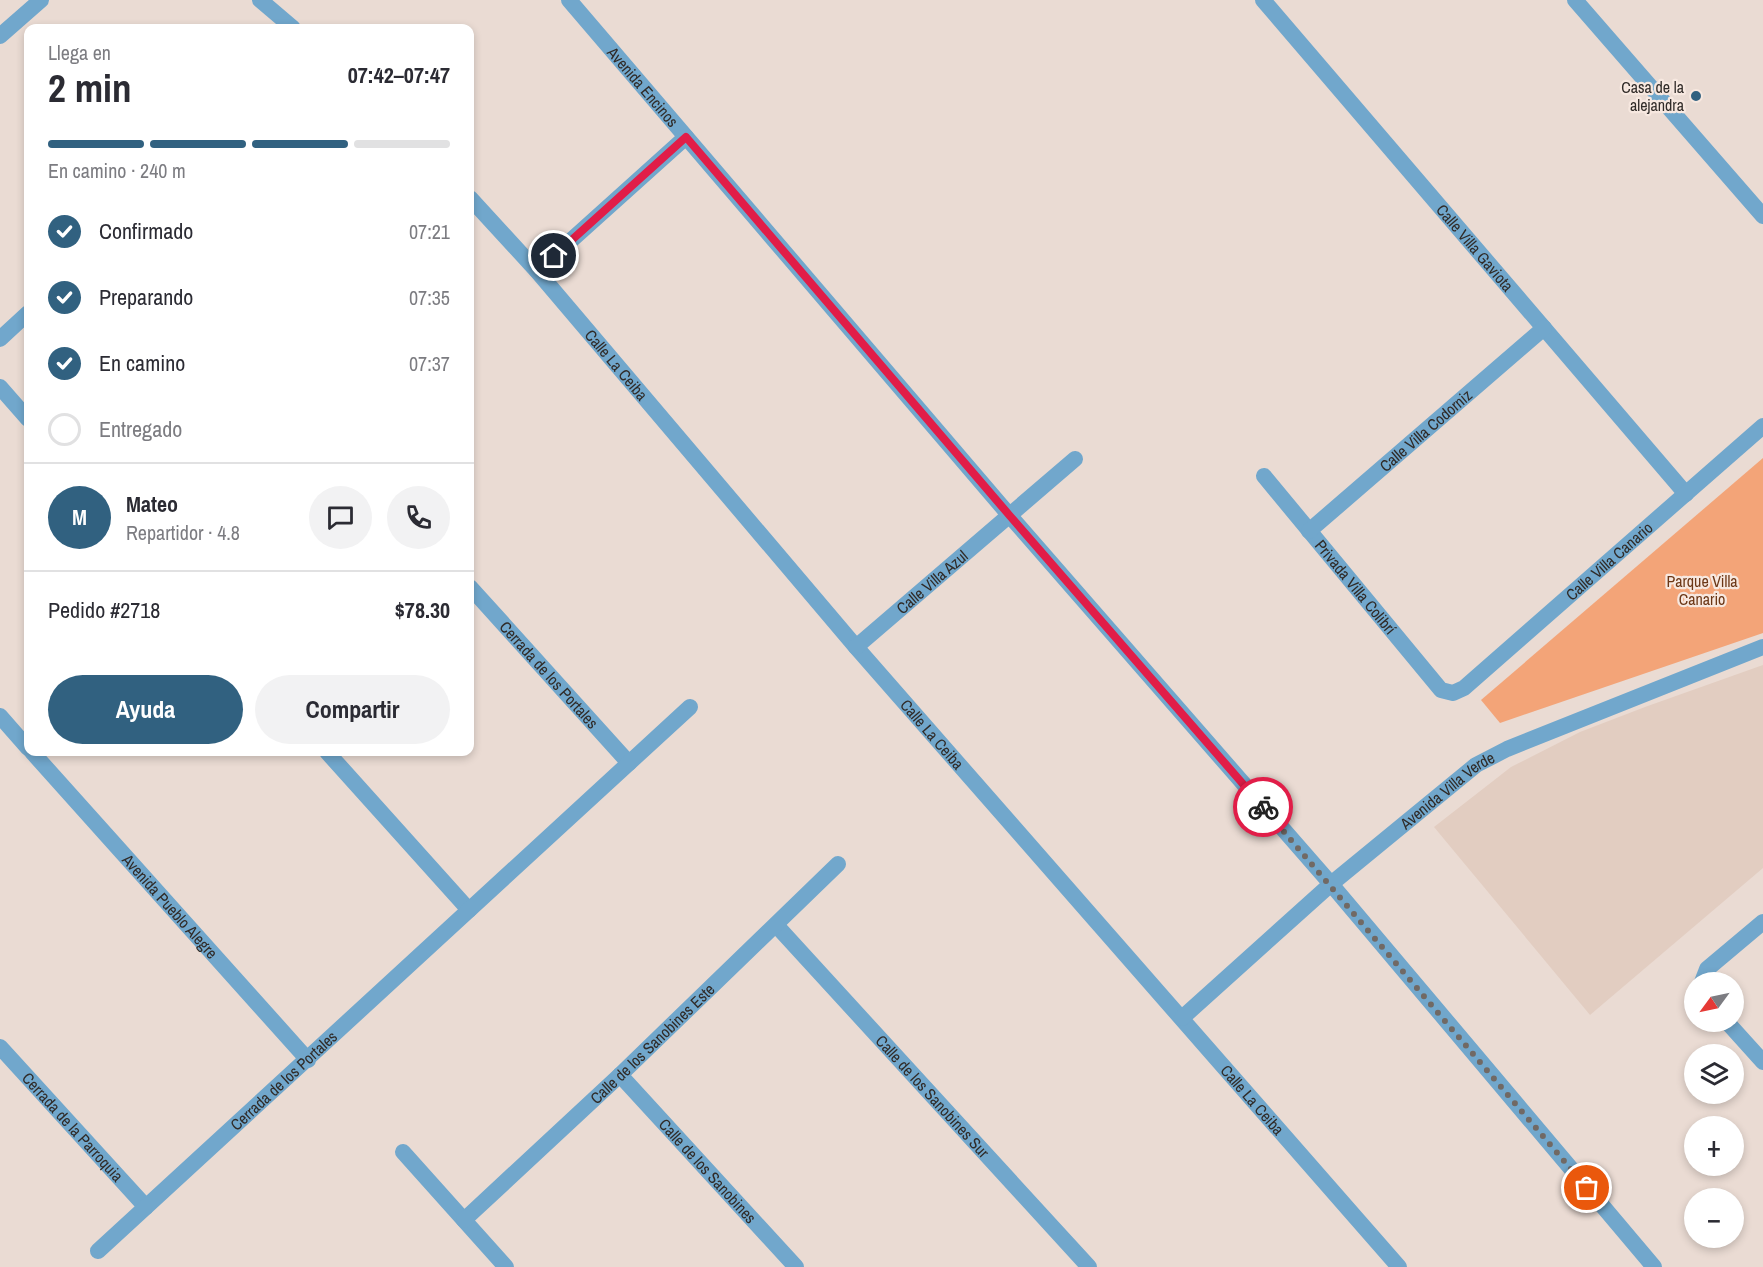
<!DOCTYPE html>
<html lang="es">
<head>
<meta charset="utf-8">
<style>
	:root { --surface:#fff; --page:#f2f2f3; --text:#2b2b33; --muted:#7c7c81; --line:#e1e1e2; --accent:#316180 }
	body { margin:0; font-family:"Archivo Narrow",sans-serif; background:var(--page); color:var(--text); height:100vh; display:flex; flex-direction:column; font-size:22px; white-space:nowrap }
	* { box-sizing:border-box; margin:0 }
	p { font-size:20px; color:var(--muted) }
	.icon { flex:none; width:33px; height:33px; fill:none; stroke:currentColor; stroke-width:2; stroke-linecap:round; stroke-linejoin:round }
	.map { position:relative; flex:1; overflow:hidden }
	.drawer { position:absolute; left:24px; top:24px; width:450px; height:732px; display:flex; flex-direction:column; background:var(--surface); border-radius:12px; box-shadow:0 3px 9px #0003 }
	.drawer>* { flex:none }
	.needle { width:39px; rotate:237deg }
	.fabs { position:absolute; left:1684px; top:972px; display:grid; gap:12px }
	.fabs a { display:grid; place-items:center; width:60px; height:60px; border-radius:50%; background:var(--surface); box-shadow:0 3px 9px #0003; font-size:30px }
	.pin { position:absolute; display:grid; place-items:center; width:51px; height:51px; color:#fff; margin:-26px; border:3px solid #fff; border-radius:50%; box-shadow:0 2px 6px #0007 }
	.courier { position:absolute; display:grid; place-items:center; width:60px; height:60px; margin:-30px; border:4px solid #e11d48; border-radius:50%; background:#fff; color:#222; box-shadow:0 2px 8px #0007 }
	.overview em { font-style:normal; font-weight:800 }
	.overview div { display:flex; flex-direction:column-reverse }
	.overview { display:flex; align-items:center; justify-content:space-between; height:102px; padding:0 24px }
	h1 { font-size:39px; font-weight:800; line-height:45px }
	.bar { display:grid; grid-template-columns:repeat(4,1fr); gap:9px 6px; align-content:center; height:72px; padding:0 24px }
	.bar i { height:8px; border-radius:4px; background:var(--line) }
	.bar .active { background:var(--accent) }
	.bar p { grid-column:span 4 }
	.line { display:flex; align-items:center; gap:15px; padding:0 24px; border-top:2px solid var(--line) }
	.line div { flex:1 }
	.round { display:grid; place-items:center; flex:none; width:63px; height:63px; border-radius:32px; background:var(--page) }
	ol { padding:0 24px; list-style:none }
	li { display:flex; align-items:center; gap:18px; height:66px }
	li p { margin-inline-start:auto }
	li .icon { padding:6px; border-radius:50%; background:var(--accent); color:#fff; stroke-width:4 }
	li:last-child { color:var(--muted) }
	li i { width:33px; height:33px; border:3px solid var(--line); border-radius:50% }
	.primary-button { display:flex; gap:12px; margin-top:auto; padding:12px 24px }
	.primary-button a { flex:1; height:69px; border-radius:36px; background:var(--accent); color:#fff; font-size:24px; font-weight:800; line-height:69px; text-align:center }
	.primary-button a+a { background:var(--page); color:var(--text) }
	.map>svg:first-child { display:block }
	.built { fill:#e2cdc1 }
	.park { fill:#f3a478 }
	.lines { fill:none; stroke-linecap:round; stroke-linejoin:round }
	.minor { stroke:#71a7cc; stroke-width:16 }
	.done { stroke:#716964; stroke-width:6; stroke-dasharray:0 10.8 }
	.route { stroke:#e11d48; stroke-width:8 }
	.poi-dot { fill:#316180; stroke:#f7e8e0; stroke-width:2 }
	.labels { text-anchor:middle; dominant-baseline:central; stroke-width:4.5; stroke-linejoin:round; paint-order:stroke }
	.street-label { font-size:16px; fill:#302b28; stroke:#f7e8e0 }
	.poi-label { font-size:16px; fill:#302b28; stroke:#f7e8e0; text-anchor:end }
	.park-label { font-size:16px; fill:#6c3716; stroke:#f7e8e0 }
</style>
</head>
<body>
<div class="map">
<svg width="1763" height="1267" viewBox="0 0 1763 1267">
	<rect width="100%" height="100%" fill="#eadbd3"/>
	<!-- built -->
	<path class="built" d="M1763,665V868L1590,1015L1434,827L1511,767L1580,732L1645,707Z"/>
	<!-- park -->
	<path class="park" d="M1763,458V633L1500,723L1481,700Z"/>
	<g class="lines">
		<!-- minor -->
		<g class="minor">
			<path d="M260,0L293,28"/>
			<path id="s1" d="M569,0L1010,516L1331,884L1654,1267"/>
			<path id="s2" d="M1263,0L1686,494"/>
			<path d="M1575,0L1763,216"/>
			<path d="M0,36L41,0"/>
			<path id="s3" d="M470,198L537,271L856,647L1399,1267"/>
			<path d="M537,271L686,137"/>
			<path d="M0,339L28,313"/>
			<path d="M0,387L28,419"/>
			<path id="s4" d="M1264,476L1441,690L1453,693L1464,688L1763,426"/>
			<path id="s5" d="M1309,531L1544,328"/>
			<path id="s6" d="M470,587L629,763"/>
			<path id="s7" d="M856,647L1075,459"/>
			<path d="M0,716L28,748"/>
			<path id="s8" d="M32,752L308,1060"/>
			<path d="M327,752L469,910"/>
			<path id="s9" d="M776,925L1089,1267"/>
			<path d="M1702,982L1707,969L1763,922"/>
			<path id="s10" d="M1182,1018L1331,884L1476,765L1507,749L1763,647"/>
			<path d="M1727,1022L1763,1062"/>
			<path id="s11" d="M0,1047L146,1207"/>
			<path id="s12" d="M620,1075L796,1267"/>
			<path d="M403,1152L506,1267"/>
			<path id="s13" d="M464,1220L620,1075L838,864"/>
			<path id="s14" d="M98,1251L690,707"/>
		</g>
	</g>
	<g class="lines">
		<!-- done -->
		<path class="done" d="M1263,807L1587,1188"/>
		<!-- route -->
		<path class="route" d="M554,256L686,137L1010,516L1263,807"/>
	</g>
	<!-- markers -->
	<circle class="poi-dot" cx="1696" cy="96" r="6"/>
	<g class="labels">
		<!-- street labels -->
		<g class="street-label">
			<text stroke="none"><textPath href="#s1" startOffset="114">Avenida Encinos</textPath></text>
			<text stroke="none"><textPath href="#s2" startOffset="326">Calle Villa Gaviota</textPath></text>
			<text stroke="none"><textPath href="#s3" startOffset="222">Calle La Ceiba</textPath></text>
			<text stroke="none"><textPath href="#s5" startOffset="154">Calle Villa Codorniz</textPath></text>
			<text stroke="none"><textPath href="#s4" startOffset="495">Calle Villa Canario</textPath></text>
			<text stroke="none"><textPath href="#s7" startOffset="100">Calle Villa Azul</textPath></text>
			<text stroke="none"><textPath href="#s4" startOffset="144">Privada Villa Colibrí</textPath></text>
			<text stroke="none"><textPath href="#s6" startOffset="118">Cerrada de los Portales</textPath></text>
			<text stroke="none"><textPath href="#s3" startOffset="708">Calle La Ceiba</textPath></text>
			<text stroke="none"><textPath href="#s10" startOffset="350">Avenida Villa Verde</textPath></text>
			<text stroke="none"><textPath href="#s8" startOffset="207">Avenida Pueblo Alegre</textPath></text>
			<text stroke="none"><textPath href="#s13" startOffset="258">Calle de los Sanobines Este</textPath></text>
			<text stroke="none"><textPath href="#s14" startOffset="252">Cerrada de los Portales</textPath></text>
			<text stroke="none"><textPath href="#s9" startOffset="232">Calle de los Sanobines Sur</textPath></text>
			<text stroke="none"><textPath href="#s3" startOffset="1194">Calle La Ceiba</textPath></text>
			<text stroke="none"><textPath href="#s11" startOffset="108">Cerrada de la Parroquia</textPath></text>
			<text stroke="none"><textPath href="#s12" startOffset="130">Calle de los Sanobines</textPath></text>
		</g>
		<!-- poi labels -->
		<g class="poi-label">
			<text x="1684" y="87">Casa de la<tspan x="1684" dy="18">alejandra</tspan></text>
		</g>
		<!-- park labels -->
		<g class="park-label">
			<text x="1702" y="581">Parque Villa<tspan x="1702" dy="18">Canario</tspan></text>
		</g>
	</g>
</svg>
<div class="fabs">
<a><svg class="needle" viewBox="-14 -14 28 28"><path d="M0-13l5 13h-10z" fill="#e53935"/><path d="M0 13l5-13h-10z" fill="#7c7c81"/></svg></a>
<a><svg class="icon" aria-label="layers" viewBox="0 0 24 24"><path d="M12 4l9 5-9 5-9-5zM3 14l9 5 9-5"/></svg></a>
<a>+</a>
<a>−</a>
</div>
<div class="pin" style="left:1587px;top:1188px;background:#ea580c"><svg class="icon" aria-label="bag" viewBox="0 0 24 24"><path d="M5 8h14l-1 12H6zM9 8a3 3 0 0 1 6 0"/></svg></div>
<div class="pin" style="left:554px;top:256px;background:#1f2937"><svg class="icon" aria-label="home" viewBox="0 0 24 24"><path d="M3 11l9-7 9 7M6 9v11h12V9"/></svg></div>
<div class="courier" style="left:1263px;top:807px"><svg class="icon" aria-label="bike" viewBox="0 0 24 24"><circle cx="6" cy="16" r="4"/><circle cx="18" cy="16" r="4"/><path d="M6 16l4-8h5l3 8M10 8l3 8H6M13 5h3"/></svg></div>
<section class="drawer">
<div class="overview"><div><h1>2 min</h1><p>Llega en</p></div><em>07:42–07:47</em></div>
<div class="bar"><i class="active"></i><i class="active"></i><i class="active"></i><i></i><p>En camino · 240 m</p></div>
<ol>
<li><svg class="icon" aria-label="check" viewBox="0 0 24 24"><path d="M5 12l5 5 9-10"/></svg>Confirmado<p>07:21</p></li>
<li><svg class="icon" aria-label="check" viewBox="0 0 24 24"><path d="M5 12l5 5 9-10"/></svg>Preparando<p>07:35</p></li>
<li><svg class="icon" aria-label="check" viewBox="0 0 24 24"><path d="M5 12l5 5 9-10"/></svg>En camino<p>07:37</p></li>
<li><i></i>Entregado</li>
</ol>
<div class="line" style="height:108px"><b class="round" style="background:var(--accent);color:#fff">M</b><div><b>Mateo</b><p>Repartidor · 4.8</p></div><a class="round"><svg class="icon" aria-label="chat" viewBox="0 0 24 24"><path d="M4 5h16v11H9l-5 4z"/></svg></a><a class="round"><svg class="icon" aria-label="phone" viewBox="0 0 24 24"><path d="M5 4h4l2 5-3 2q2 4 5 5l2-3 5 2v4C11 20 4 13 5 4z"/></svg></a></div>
<div class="line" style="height:78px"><div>Pedido #2718</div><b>$78.30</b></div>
<div class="primary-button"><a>Ayuda</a><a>Compartir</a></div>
</section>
</div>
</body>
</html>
